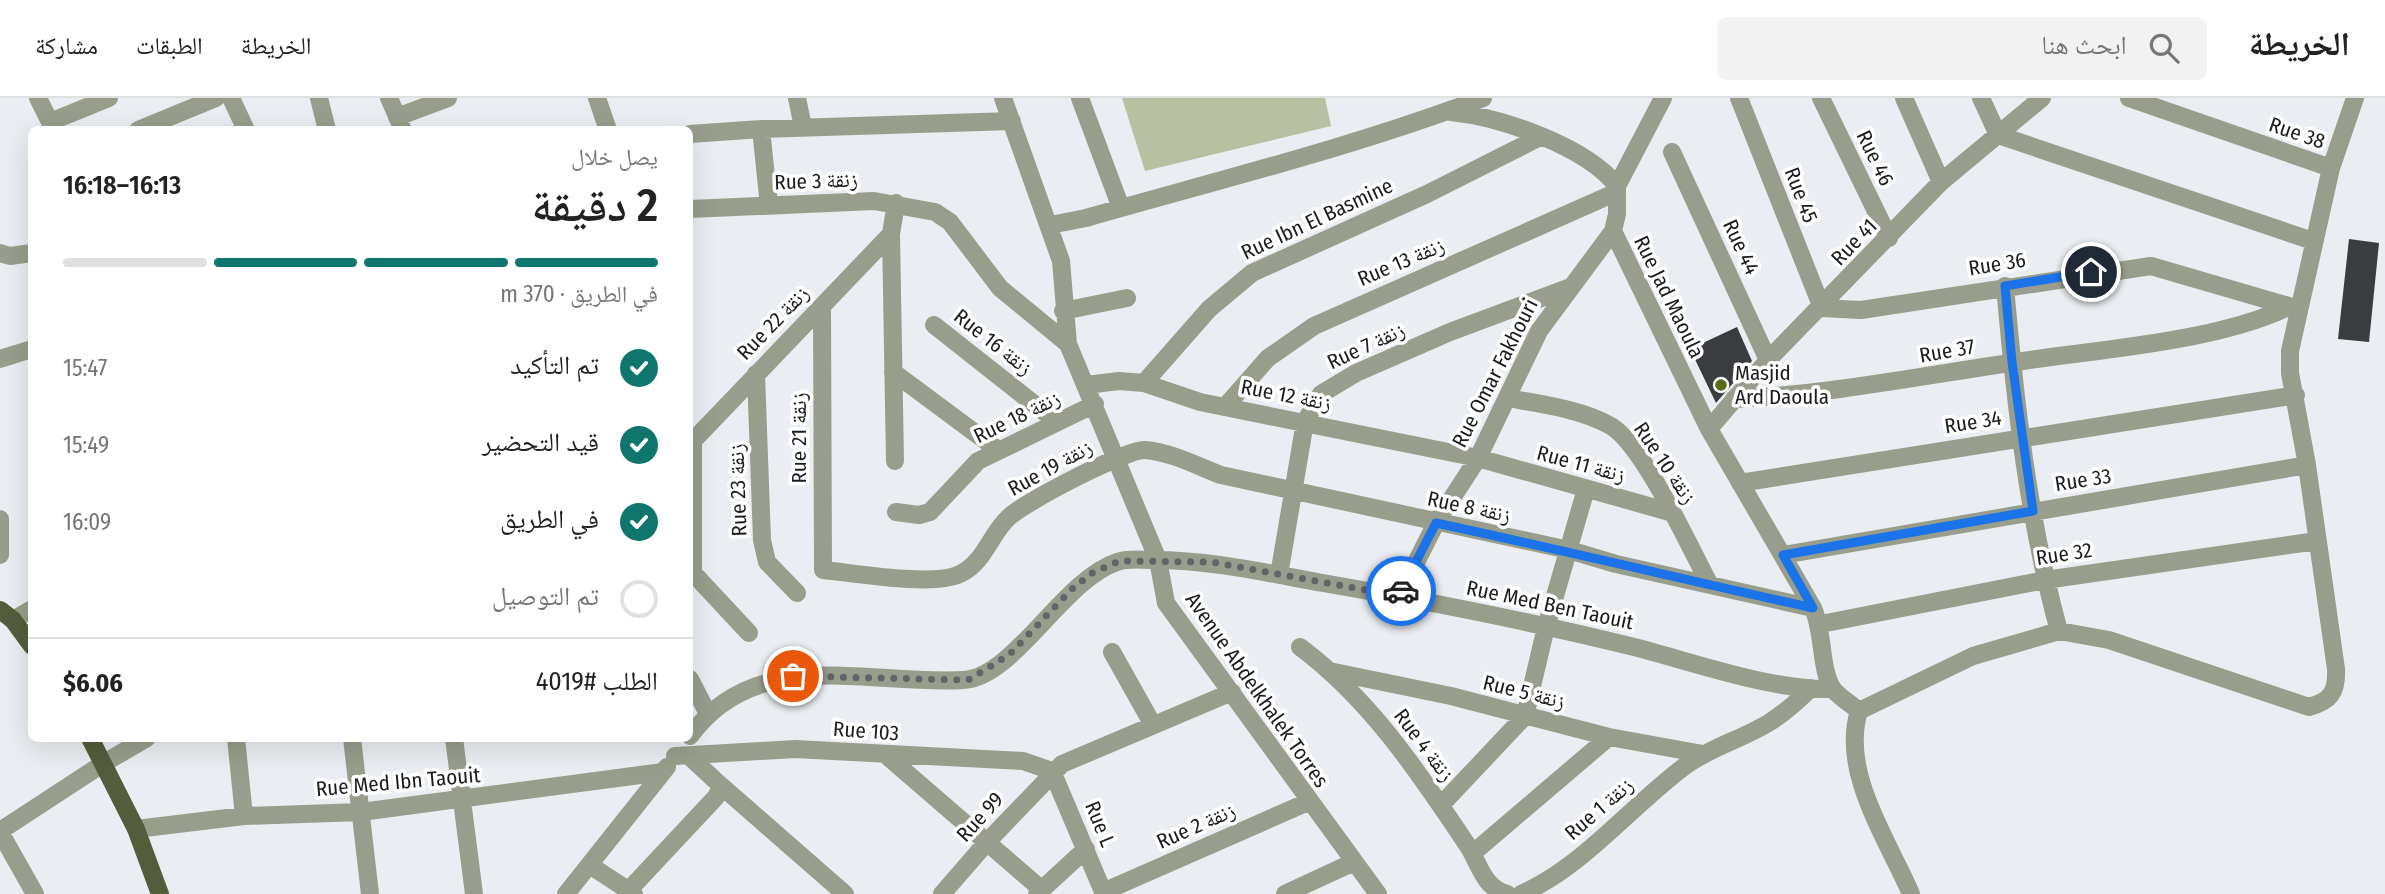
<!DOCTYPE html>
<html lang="ar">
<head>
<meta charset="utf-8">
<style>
	:root { --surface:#fff; --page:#f2f2f2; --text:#222; --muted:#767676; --line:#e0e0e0; --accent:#0f766e }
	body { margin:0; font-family:"Fira Sans Condensed","Noto Naskh Arabic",sans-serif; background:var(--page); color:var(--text); direction:rtl; height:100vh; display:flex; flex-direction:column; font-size:26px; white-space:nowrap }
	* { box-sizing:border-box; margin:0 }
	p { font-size:23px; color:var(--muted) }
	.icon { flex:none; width:38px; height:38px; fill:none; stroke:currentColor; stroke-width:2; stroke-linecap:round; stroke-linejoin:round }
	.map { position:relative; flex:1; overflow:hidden; direction:ltr }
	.drawer { position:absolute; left:28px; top:28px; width:665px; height:616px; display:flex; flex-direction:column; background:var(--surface); border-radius:10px; box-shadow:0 7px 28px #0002; direction:rtl }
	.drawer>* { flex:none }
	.pin { position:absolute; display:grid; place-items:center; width:60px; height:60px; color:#fff; margin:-30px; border:4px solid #fff; border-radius:50%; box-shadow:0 2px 7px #0007 }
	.courier { position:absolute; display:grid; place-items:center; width:70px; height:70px; margin:-35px; border:5px solid #1a73e8; border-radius:50%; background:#fff; color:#222; box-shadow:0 2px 9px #0007 }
	.summary em { font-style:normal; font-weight:600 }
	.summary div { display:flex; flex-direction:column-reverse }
	.summary { display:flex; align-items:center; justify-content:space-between; height:119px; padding:0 35px }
	h1 { font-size:46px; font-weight:600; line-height:52px }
	.bar { display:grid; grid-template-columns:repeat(4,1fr); gap:10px 7px; align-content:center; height:84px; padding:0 35px }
	.bar i { height:9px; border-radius:5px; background:var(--line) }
	.bar .selected { background:var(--accent) }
	.bar p { grid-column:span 4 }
	.line { display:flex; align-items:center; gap:18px; padding:0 35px; border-top:2px solid var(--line) }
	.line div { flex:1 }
	ol { padding:0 35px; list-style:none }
	li { display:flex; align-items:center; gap:21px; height:77px }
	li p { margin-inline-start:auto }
	li .icon { padding:7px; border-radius:50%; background:var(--accent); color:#fff; stroke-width:4 }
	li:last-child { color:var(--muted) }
	li i { width:38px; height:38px; border:4px solid var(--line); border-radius:50% }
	header { display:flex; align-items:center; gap:42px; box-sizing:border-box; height:98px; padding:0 35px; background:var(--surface); border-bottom:2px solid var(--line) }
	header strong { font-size:33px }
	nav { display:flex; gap:38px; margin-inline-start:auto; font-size:24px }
	.search { width:490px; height:63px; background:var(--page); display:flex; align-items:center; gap:18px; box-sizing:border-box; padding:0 24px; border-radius:10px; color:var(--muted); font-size:26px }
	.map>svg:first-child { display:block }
	.green { fill:#b7c1a2 }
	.building { fill:#3a3c3f }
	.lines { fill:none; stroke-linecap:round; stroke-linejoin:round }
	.minor { stroke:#989e8b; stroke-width:18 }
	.major { stroke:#535d3c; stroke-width:18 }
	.done { stroke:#636467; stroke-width:7; stroke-dasharray:0 12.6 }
	.route { stroke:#1a73e8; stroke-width:9 }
	.poi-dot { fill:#586b18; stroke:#fff; stroke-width:2.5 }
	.labels { text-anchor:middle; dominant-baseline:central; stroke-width:7; stroke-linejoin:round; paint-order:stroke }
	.street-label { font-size:21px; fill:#1a1b1c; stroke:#fff }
	.poi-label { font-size:21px; fill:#1a1b1c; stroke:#fff; text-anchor:start }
</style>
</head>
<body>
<header>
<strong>الخريطة</strong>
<div class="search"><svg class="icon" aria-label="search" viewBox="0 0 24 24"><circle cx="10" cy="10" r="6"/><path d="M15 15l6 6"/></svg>ابحث هنا</div>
<nav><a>الخريطة</a><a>الطبقات</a><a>مشاركة</a></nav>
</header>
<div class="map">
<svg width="2385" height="796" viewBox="0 0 2385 796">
	<rect width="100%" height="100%" fill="#eaedf1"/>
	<!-- green -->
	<path class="green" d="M1122,0H1325L1331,28L1145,73Z"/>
	<!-- building -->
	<path class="building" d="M2349,141L2379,145L2369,244L2338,241Z
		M1737,229L1752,263L1716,305L1690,251Z"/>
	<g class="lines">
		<!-- minor -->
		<path class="minor" d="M38,0L54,32
			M231,0L246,32
			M319,0L327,32
			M389,0L403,32
			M597,0L608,32
			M797,0L803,29
			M1003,0L1061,163L1068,246L1158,462L1166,505L1378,796
			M1080,0L1121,110
			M1739,0L1822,210L1861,212L2151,168L2299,211
			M1821,0L1889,140
			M1904,0L1941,84
			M1981,0L1998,37L2313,143
			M2129,0L2331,70
			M1451,14C1500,19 1586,48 1617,88
			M397,19L448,0
			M50,24L109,0
			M761,31L769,108
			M138,32L216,0
			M690,36L761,31L1012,23
			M1672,54L1768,262
			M690,111L874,103L935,114L950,124L1000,190L1068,246
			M1050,127L1086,120C1219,82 1353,49 1483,0
			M1613,133L1709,331L1813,510C1824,534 1820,573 1833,591C1839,599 1851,606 1859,613
			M0,155L10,158L32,155
			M2005,188C2015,303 2028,421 2059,533
			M822,208L823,472C855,475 933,489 960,476C984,465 990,437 1008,420C1023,405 1126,351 1145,352C1171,354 1197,368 1221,377L1569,452L1616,466L1813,510
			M1063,213L1127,200
			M934,227L1057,324
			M0,261L32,251
			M893,274L998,352
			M756,276L762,442L767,464L797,495
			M1144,285L1209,211L1252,175L1427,96L1540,39
			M1086,287L1119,283L1144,285L1200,304L1478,360L1673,415
			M1507,300C1540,306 1581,311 1611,328C1644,348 1690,450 1710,487
			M1734,301C1832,296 1927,277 2023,263C2102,251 2218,243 2288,209
			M1225,309L1268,260L1314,228L1617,94
			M1709,331L1768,262L1941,84L2042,0
			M693,343V475L749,535
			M690,346L891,136
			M895,363L891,136L896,105
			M1740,385L2296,297
			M896,414L919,417L930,414L978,363L1095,306
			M0,421V457
			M1783,457L2307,367
			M1279,477L1305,324L1321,296L1356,275L1450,234L1568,190
			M1399,498L1436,425L1478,360L1539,233L1613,133L1617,116V88L1663,0
			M13,522L32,511
			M1821,526L2045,482L2317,443
			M1300,549C1371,602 1419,675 1468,748C1480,767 1483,789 1507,796
			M1112,554L1153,627
			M1334,574L1451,598L1609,639L1703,656
			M690,581L707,614
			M1859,613L1973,558L2059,533L2109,542L2309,609C2331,603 2337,594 2336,571L2307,367L2290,275V253L2331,70L2355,0
			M1859,613C1840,674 1888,742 1911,796
			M690,638C757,546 869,588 964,582C1014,579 1063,482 1117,464C1128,460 1142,462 1153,462C1211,462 1267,475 1323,485C1426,503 1529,523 1630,548C1691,563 1771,593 1833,591
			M236,640L244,718
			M352,640L370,796
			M454,640L474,796
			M675,658L795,651L1023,663L1052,673
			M887,658L1041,791
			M1052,673L1104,796
			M718,685L845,796
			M1441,707L1525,618L1546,529L1586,391
			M136,731L244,718L361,714L663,674
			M0,733L104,665L147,640
			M0,734L35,796
			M1473,755L1609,639
			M591,768L634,796
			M629,792L716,699L720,691L718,685L690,659
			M1103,794L1308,704
			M566,796L667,669
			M942,796L988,743L1062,666L1232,594
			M1037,796L1086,751
			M1285,796L1354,764
			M1521,796C1582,770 1631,708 1685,668C1711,649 1743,641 1770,624C1786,614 1799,602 1811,590"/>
		<!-- major -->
		<path class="major" d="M0,512L13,522L32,548
			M90,640L136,731L160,796"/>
	</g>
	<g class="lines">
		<!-- done -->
		<path class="done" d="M793,578L968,582L1009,557L1072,491L1092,475L1119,463L1212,464L1399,498L1401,493"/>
		<!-- route -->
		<path class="route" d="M1401,493L1436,425C1562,452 1687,482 1813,510L1783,457L2033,413L2012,264L2005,188L2091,174"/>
	</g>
	<!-- markers -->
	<circle class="poi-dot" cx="1721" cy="287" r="7"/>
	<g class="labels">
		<!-- street labels -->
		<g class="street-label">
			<text transform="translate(2297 35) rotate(19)">Rue 38</text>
			<text transform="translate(1875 60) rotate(64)">Rue 46</text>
			<text transform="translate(816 83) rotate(-2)">Rue 3 زنقة</text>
			<text transform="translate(1801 97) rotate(69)">Rue 45</text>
			<text transform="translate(1317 121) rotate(-25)">Rue Ibn El Basmine</text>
			<text transform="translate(1854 144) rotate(-46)">Rue 41</text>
			<text transform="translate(1741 149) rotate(65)">Rue 44</text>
			<text transform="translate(1401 164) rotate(-23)">Rue 13 زنقة</text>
			<text transform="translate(1997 166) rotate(-9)">Rue 36</text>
			<text transform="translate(1669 199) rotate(64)">Rue Jad Maoula</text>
			<text transform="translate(773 225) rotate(-46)">Rue 22 زنقة</text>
			<text transform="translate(993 244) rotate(38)">Rue 16 زنقة</text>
			<text transform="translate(1366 248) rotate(-25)">Rue 7 زنقة</text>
			<text transform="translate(1947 253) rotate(-10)">Rue 37</text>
			<text transform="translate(1495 275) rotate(-63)">Rue Omar Fakhouri</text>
			<text transform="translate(1286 297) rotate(11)">Rue 12 زنقة</text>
			<text transform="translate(1017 319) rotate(-26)">Rue 18 زنقة</text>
			<text transform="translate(1973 324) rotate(-9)">Rue 34</text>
			<text transform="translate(799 340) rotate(-90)">Rue 21 زنقة</text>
			<text transform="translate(1665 365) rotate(56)">Rue 10 زنقة</text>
			<text transform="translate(1581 366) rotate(15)">Rue 11 زنقة</text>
			<text transform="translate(1050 370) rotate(-29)">Rue 19 زنقة</text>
			<text transform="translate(2083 382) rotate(-9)">Rue 33</text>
			<text transform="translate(738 392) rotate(-92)">Rue 23 زنقة</text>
			<text transform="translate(1469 409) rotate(12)">Rue 8 زنقة</text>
			<text transform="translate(2064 456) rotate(-9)">Rue 32</text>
			<text transform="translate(1550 507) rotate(12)">Rue Med Ben Taouit</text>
			<text transform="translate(1257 592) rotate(55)">Avenue Abdelkhalek Torres</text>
			<text transform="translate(1524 594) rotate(14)">Rue 5 زنقة</text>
			<text transform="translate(866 633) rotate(4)">Rue 103</text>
			<text transform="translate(1424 647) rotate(53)">Rue 4 زنقة</text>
			<text transform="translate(398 684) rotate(-5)">Rue Med Ibn Taouit</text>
			<text transform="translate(1599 711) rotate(-41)">Rue 1 زنقة</text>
			<text transform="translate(980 719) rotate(-48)">Rue 99</text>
			<text transform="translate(1100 726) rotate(68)">Rue L</text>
			<text transform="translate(1196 728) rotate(-24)">Rue 2 زنقة</text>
		</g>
		<!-- poi labels -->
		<g class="poi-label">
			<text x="1735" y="275">Masjid<tspan x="1735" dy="24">Ard Daoula</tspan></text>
		</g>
	</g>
</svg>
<div class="pin" style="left:793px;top:578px;background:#ea580c"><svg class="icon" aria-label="bag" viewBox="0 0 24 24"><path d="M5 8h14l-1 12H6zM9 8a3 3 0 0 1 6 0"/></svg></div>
<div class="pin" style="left:2091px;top:174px;background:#1f2937"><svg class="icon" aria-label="home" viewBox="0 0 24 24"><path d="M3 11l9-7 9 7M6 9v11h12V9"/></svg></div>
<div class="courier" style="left:1401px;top:493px"><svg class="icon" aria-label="car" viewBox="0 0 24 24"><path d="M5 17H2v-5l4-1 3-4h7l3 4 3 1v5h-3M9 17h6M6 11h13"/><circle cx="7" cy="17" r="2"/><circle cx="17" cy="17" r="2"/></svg></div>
<section class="drawer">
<div class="summary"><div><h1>2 دقيقة</h1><p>يصل خلال</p></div><em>16:13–16:18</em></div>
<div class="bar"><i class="selected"></i><i class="selected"></i><i class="selected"></i><i></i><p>في الطريق · 370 m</p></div>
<ol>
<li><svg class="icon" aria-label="check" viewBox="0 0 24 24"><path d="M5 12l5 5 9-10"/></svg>تم التأكيد<p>15:47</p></li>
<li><svg class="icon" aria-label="check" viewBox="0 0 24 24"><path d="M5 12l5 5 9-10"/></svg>قيد التحضير<p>15:49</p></li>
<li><svg class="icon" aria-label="check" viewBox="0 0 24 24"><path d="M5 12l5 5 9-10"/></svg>في الطريق<p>16:09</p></li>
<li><i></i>تم التوصيل</li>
</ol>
<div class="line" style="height:91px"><div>الطلب #4019</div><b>$6.06</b></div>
</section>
</div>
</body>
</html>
